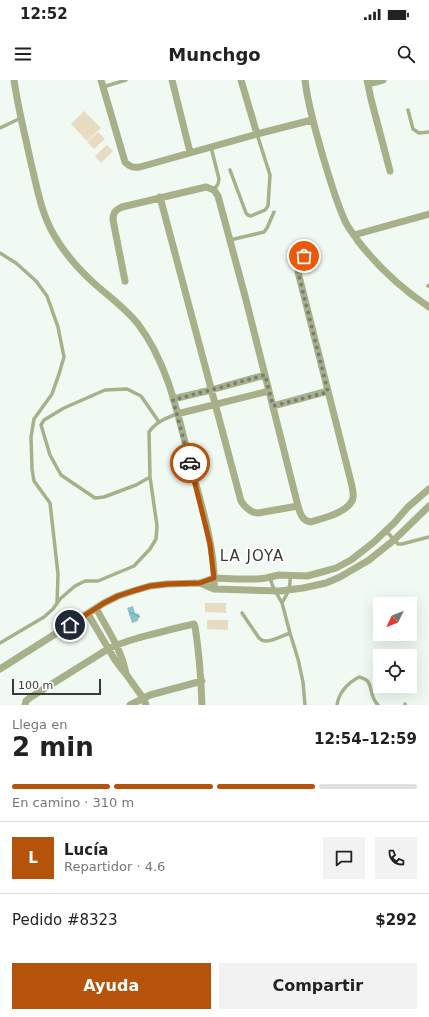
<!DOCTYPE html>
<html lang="es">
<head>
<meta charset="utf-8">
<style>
	:root { --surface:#fff; --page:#f2f2f2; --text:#222; --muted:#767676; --line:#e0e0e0; --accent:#b45309 }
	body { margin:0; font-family:"DejaVu Sans",sans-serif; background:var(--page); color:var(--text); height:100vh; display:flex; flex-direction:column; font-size:15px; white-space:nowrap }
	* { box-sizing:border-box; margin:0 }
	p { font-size:13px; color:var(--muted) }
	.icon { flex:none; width:22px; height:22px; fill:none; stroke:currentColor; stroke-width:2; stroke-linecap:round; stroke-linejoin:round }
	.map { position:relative; height:625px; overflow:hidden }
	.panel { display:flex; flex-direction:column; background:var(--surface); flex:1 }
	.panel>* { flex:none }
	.needle { width:26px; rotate:227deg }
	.tools { position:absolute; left:373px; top:517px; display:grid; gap:8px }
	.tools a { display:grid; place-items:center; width:44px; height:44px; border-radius:0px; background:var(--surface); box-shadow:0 4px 16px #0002; font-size:20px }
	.scale { position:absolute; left:12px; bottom:10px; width:89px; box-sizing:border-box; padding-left:4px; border:2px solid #373a37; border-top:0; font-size:11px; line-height:14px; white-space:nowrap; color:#373a37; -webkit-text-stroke:3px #fff; paint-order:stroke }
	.pin { position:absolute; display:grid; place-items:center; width:34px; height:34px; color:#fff; margin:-17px; border:2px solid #fff; border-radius:50%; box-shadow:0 1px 4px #0007 }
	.courier { position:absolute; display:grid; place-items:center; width:40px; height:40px; margin:-20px; border:3px solid #b45309; border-radius:50%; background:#fff; color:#222; box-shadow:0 1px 5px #0007 }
	.headline em { font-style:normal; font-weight:600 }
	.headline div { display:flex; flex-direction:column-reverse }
	.headline { display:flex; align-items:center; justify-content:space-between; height:68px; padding:0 12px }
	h1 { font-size:26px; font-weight:600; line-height:30px }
	.bar { display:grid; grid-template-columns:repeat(4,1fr); gap:6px 4px; align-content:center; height:48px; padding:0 12px }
	.bar i { height:5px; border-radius:3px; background:var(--line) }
	.bar .on { background:var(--accent) }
	.bar p { grid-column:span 4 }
	.line { display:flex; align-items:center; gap:10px; padding:0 12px; border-top:1px solid var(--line) }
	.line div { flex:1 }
	.round { display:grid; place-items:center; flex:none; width:42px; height:42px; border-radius:0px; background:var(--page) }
	.primary-button { display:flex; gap:8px; margin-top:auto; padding:8px 12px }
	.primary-button a { flex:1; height:46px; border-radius:0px; background:var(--accent); color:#fff; font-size:16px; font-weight:600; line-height:46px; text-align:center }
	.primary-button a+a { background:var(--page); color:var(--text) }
	.status { display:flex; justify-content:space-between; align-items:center; height:28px; padding:0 20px; background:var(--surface); direction:ltr }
	.status svg { height:11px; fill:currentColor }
	header { display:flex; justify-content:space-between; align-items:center; height:52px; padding:0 12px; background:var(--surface); font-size:18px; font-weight:600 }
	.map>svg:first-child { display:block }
	.park { fill:#e7dbc1 }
	.water { fill:url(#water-waves) }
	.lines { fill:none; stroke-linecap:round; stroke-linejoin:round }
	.service { stroke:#a8b08a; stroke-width:3.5 }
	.minor { stroke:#a8b08a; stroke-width:7 }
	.done { stroke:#787d78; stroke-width:4; stroke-dasharray:0 7.2 }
	.route { stroke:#b45309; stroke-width:5 }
	.labels { text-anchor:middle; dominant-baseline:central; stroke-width:4; stroke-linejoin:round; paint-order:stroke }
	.neighbourhood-label { font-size:15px; letter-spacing:1px; fill:#373a37; stroke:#fff }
</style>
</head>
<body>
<div class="status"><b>12:52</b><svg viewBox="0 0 49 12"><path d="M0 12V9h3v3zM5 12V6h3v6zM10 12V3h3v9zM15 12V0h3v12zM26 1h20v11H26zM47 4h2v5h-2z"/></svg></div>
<header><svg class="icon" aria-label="menu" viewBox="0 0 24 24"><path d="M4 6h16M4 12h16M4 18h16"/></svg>Munchgo<svg class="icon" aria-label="search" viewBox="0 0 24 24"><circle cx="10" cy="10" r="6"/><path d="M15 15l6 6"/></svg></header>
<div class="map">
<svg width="429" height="625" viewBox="0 0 429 625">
	<defs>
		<pattern id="water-waves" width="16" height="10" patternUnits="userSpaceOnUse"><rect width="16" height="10" fill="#8dc3cc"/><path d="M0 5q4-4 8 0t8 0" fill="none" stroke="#749fa6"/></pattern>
	</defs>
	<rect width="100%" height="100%" fill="#f1faf2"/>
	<!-- park -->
	<path class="park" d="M84,31L101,48L87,61L71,44Z
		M98,52L105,59L94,69L87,62Z
		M107,65L113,71L101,83L95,76Z
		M205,523H226V533L205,532Z
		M207,540H228V550L207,549Z"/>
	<!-- water -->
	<path class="water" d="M133,526L135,533L139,534L140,537L138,539V541L132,543L127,528Z"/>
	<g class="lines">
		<!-- service -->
		<path class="service" d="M103,7L126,0
			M408,30L413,49L419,53L429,52
			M0,48L21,38
			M211,67L219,99L218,104L214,110
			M230,90L246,133L248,135L251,136L265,130L268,126L270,95L257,54
			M230,160L264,152L267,148L274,132
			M0,173L16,183L36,201L47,216L58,247L64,277L59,294L52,314L34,339L31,357L32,389L34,401L50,423L58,494L57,524
			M428,206L429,205
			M150,397L136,405L104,417L95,418L61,395L50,375L41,345L44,340L64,328L105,310L127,309L141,316L159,342
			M386,451L398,464H402L429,457
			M272,497L271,501L273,507L282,523L290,553L298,579L303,602L305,625
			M282,523C288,512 291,508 290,495
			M242,533L259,558C261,560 262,561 265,561C271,562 284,555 290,553
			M0,563L44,537L53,529L60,519L75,506L85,501H98L134,486L150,469L156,459L157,446L150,397L149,352C156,342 166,338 177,334
			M405,624V625
			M337,625C339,612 348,603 359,597C372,600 369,606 373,617C374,620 376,623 378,625"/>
		<!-- minor -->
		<path class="minor" d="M14,0C18,28 25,55 31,83C37,107 41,133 54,155C65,174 79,190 96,205C111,218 126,229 138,244C170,286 179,341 192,390C202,427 216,471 214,509
			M101,0L125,82C130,87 133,88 140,87L257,54L312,40
			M172,0L190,72
			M241,0L257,54
			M305,0C308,27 316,51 323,77C330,99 336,122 346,143C349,149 354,155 358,161C378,187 402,209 429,227
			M367,0L371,19L390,91
			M368,4L383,0
			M160,117L241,421C245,427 250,433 258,433L298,426
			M354,155L429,134
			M125,201L113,140C113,133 115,130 122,127L206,107L214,110L218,116L245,216L298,426C300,433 302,441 311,442C323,438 350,432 353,418C354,413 352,407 351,402L298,192C298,185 300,181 304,176
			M173,319L211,310L265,295
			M273,326L328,311
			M177,334L269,311
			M200,503L214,509L280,511L303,508L326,503L340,497L369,480L394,460L429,426
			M96,528C107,549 122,570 126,594
			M88,534L115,580L121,588L126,594L143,618L146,625
			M0,589L104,523L118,516L133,511L150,506L167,504L200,503L214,498L236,499H258L266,498L279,495L307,496L322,492L336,488L351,480L374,462L394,443L408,427L429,409
			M25,625L26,621L31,617L108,569C118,564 128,561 138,558C157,553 175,548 194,544L195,546C199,572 201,598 202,625
			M130,625L150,615L202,601"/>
	</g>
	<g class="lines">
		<!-- done -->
		<path class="done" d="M190,383L173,320L211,310L265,295L273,326L328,312L298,192C298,185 300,181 304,176"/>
		<!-- route -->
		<path class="route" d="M70,545L104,523L118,516L133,511L150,506L167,504L200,503L214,498L210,464L190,383"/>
	</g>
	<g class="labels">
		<!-- neighbourhood labels -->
		<g class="neighbourhood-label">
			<text x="252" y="476">LA JOYA</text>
		</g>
	</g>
</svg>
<div class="tools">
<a><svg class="needle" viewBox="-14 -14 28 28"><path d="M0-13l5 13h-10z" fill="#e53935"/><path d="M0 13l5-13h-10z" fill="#767676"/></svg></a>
<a><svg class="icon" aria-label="locate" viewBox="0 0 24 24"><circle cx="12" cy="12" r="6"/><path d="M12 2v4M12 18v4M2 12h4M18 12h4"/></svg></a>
</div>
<div class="scale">100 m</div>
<div class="pin" style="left:304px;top:176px;background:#ea580c"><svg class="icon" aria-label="bag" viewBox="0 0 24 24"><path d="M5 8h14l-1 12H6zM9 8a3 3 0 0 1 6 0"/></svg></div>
<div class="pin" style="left:70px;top:545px;background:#1f2937"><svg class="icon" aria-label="home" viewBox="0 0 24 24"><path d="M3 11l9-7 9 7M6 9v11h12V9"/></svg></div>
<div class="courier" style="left:190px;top:383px"><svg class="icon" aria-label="car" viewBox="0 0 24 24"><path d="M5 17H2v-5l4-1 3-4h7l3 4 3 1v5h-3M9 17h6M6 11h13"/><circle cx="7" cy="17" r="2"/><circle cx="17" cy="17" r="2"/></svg></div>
</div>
<section class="panel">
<div class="headline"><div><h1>2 min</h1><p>Llega en</p></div><em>12:54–12:59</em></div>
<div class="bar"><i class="on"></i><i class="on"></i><i class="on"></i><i></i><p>En camino · 310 m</p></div>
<div class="line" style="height:72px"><b class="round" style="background:var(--accent);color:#fff">L</b><div><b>Lucía</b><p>Repartidor · 4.6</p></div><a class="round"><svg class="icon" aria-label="chat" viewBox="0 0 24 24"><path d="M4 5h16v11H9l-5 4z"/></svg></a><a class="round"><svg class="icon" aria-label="phone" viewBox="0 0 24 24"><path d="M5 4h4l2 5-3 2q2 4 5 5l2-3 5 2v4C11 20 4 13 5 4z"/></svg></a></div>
<div class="line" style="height:52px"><div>Pedido #8323</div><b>$292</b></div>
<div class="primary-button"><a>Ayuda</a><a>Compartir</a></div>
</section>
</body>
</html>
